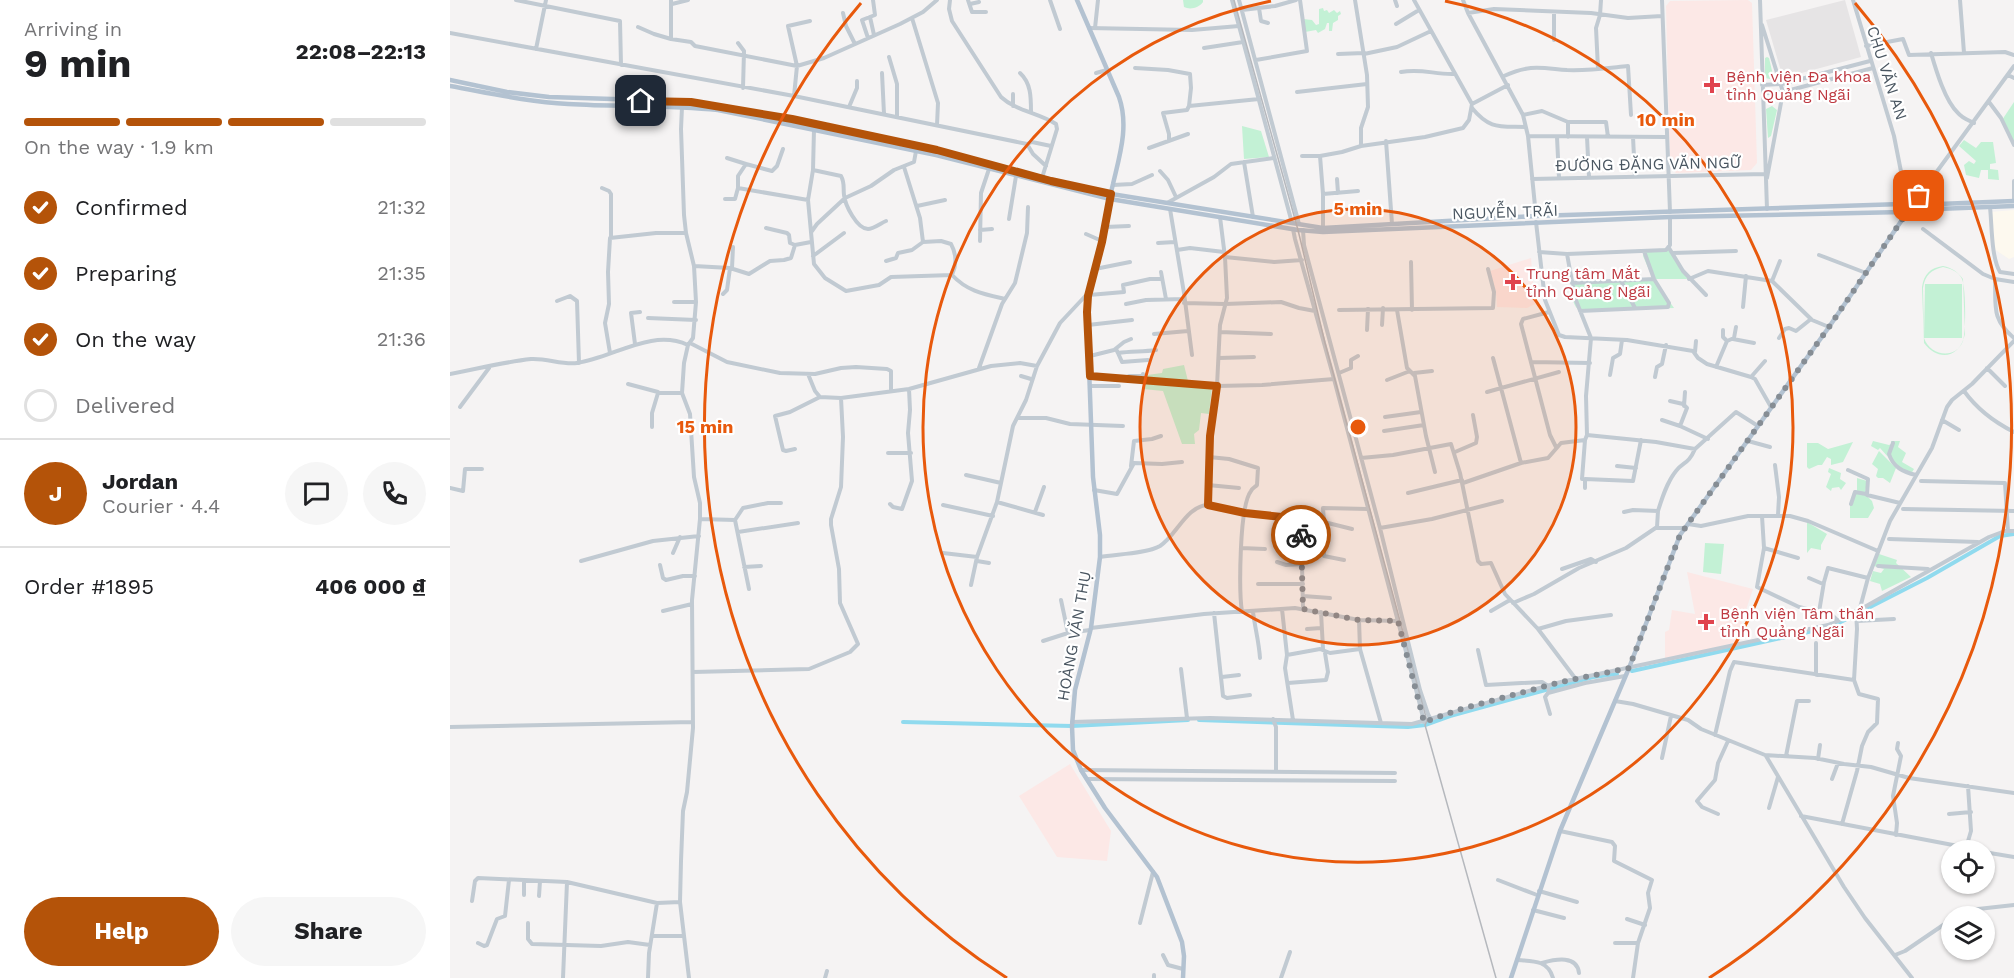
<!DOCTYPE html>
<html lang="en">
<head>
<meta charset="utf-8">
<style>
	:root { --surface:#fff; --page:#f6f6f6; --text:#202124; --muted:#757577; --line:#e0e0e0; --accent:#b45309 }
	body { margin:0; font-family:"Work Sans",sans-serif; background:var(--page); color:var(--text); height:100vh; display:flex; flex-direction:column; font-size:22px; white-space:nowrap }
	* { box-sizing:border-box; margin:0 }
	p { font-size:20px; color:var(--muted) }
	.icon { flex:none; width:33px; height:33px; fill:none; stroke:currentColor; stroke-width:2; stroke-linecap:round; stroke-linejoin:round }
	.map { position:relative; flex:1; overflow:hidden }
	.details { display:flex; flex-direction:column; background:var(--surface); width:450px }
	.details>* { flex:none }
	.buttons { position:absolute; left:1491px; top:840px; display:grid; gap:12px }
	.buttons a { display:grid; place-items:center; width:54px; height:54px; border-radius:50%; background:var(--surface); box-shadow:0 2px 4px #0004; font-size:30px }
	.pin { position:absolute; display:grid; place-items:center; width:51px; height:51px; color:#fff; margin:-26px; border-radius:12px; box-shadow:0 3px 9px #0006 }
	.courier { position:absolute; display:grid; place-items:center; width:60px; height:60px; margin:-30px; border:4px solid #b45309; border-radius:50%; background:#fff; color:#222; box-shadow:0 2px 8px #0007 }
	.head em { font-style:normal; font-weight:700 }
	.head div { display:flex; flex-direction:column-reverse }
	.head { display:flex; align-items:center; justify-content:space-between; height:102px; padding:0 24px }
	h1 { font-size:39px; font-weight:700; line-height:45px }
	.bar { display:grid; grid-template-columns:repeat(4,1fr); gap:9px 6px; align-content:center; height:72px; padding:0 24px }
	.bar i { height:8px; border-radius:4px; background:var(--line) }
	.bar .current { background:var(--accent) }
	.bar p { grid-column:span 4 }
	.line { display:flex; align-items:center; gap:15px; padding:0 24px; border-top:2px solid var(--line) }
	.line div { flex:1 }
	.round { display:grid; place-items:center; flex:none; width:63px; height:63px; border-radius:32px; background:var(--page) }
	ol { padding:0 24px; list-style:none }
	li { display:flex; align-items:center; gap:18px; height:66px }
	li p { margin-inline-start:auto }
	li .icon { padding:6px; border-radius:50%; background:var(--accent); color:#fff; stroke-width:4 }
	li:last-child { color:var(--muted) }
	li i { width:33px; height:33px; border:3px solid var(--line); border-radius:50% }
	.cta { display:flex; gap:12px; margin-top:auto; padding:12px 24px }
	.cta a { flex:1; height:69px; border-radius:36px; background:var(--accent); color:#fff; font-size:24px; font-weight:700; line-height:69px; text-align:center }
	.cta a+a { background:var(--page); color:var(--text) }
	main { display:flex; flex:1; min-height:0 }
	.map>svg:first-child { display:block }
	.commercial { fill:#fdf9ef }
	.education { fill:#e6e4e5 }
	.medical { fill:#fce8e6 }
	.green { fill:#c3f1d5; fill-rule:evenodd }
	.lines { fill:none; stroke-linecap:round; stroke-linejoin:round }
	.canal { stroke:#90daee; stroke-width:4 }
	.minor { stroke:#c1cad2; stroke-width:4 }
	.major { stroke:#b3c2d1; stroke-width:4.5 }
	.rail { stroke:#b5b8bd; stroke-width:1.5 }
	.done { stroke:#868d94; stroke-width:6; stroke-dasharray:0 10.8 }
	.route { stroke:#b45309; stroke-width:8 }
	.ring { fill:none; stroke:#e8590c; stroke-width:3 }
	.health-dot { fill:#e0444e; stroke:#fff; stroke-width:2 }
	.labels { text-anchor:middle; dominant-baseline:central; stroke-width:4.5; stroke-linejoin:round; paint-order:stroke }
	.street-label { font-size:16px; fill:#4a5661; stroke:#fff }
	.health-label { font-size:16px; fill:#be3a42; stroke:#fff; text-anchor:start }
	.centre { fill:#e8590c; stroke:#fff; stroke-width:3 }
	.ring-label { font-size:18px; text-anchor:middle; font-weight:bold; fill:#e8590c; stroke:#fff; stroke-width:4.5; stroke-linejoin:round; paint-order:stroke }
</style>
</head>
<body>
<main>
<section class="details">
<div class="head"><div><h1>9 min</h1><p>Arriving in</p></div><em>22:08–22:13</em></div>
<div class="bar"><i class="current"></i><i class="current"></i><i class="current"></i><i></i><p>On the way · 1.9 km</p></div>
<ol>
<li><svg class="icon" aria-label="check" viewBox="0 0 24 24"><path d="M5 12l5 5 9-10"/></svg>Confirmed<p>21:32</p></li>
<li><svg class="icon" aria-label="check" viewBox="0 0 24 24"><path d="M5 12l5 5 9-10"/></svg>Preparing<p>21:35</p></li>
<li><svg class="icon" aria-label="check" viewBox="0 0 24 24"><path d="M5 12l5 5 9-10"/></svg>On the way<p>21:36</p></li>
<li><i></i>Delivered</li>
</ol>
<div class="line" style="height:108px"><b class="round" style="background:var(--accent);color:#fff">J</b><div><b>Jordan</b><p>Courier · 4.4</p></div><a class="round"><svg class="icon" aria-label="chat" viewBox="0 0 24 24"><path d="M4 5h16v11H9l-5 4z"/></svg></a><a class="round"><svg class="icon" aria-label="phone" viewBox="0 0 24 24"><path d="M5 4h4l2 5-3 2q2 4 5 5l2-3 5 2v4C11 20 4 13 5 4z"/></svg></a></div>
<div class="line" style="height:78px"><div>Order #1895</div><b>406 000 ₫</b></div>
<div class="cta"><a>Help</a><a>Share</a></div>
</section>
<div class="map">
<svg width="1564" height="978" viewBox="0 0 1564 978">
	<rect width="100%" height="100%" fill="#f5f3f3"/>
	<!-- commercial -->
	<path class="commercial" d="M1564,210V257L1559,259L1541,247L1540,212Z"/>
	<!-- education -->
	<path class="education" d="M1395,0L1411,57L1333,78L1316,20Z"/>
	<!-- medical -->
	<path class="medical" d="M1298,0L1302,3L1307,163L1301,170L1226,173L1220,168L1216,6L1220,1Z
		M1081,258L1085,304L1077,308L1047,307L1046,292L1040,271Z
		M1237,572L1303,589L1285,643L1215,659V632L1219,630L1222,610L1245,614Z
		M620,764L661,831L657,861L607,857L569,796Z"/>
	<!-- green -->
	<path class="green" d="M733,0H753V2C749,8 740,10 734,7Z
		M873,8L874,11L877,10L879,13L884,10L887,13L890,11L891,14L888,16V20L883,23L882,31H879V23H877L875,29L868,33L866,30L855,32L853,19L862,20L866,25L869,24V9Z
		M1317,57L1319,58L1323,75L1320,79L1315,78V58Z
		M1564,102V146L1552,120Z
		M1322,106L1327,110L1321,136L1318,138L1316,109Z
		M792,126L811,131L819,157L794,159Z
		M1514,140L1526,148L1531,142H1543L1546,163L1540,164V169L1548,170L1549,180L1538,179V170H1531L1529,178L1516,175L1514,165L1519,161L1524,164L1526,161L1509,146Z
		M1219,248L1239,279H1204L1224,308L1130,311C1121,305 1122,292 1122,283L1203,279L1193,256L1194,251Z
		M1493,266C1502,268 1507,271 1513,279L1515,334C1510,358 1488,362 1474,343L1472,287C1474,274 1480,268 1493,266ZM1493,267C1501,269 1508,271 1512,279C1516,288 1516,331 1513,341C1506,360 1480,356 1474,338H1512V284H1475L1474,337L1473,288C1475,275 1481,270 1493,267Z
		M734,365L738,381L697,379V375L712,373L713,369Z
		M693,382L762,387L759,414L751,413L749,430L744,434L745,444H732L713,391L693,389Z
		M1423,441L1439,445L1441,444V441H1450L1448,447L1456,453L1452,462L1464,469L1461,474L1447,467L1430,448L1428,450L1421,446Z
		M1403,442L1393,462L1381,465V459L1377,457L1372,465H1368L1359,469L1357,467V443H1368L1378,449Z
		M1429,451L1446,468L1440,483L1433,478H1428L1426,476L1428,469L1422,464Z
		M1379,468L1391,473L1390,479L1396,483L1391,490L1389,487L1382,488L1381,491L1376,487L1381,474L1378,472Z
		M1407,478L1417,481L1415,494L1422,501L1424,508L1418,518H1400V503L1403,493L1407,490Z
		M1357,522L1377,534L1371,545V550L1361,548L1357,553Z
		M1255,543L1274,544L1271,574L1253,572Z
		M1429,554L1447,560L1446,563L1461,577L1432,591L1430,584L1420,581L1423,571L1431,573L1434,569L1424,566Z"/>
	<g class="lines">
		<!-- canal -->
		<path class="canal" d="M1182,671L1381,627L1477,578L1550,536L1564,534
			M749,720L958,727L975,725L1000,716L1143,677L1167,674
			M453,722L622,726L738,720"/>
		<!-- minor -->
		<path class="minor" d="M66,0L170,21L171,65
			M221,0V39L241,42L245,46L347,66L374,58L450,24L473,12L487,0
			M500,0L499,9L502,21L551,97C566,111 589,113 606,124L607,129L592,178
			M518,0L522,12H536
			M600,0L610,29
			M782,0L842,223
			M789,0L849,224
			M905,0L917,75L918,107L911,128V146
			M945,0L947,6
			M1013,0L1018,13L1073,115L1078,136L1086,216
			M1212,0L1220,212
			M1310,0L1317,209
			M1403,0L1444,136L1456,197
			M1510,0L1514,53
			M222,4L238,0
			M520,4L529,2
			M809,8L811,21L818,23
			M792,10L825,6L846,0
			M1104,12V40
			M393,13L396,26L405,44
			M1018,13L1044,9L1141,13L1178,18L1212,16
			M420,17L424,35
			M462,18L488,103L487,125
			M946,24L969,10
			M1312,25L1333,92L1317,178
			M188,27L204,34L221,39
			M639,28L742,30L789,26
			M645,28L648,0
			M0,33L344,96L577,144L582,142L601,146
			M418,38L412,20L425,15L423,0
			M288,43L294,51L293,88
			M1416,46L1453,39L1459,55L1555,52L1564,55
			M754,48L793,42
			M86,49L96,0
			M1481,53C1486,70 1495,101 1508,113C1512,118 1518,120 1524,123
			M888,54L914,53
			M914,54L947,47L981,31
			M439,57L447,84V117
			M806,60L857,51L850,0
			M685,68L718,70L740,74L741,88L739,106L809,99
			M1148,69L1146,28L1150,15L1151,0
			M951,72C972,68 985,75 1005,74
			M432,73L434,114
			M570,73C581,83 581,97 581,112
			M646,73L657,70
			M1558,75L1564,78
			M1054,76C1080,64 1091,68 1117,70C1137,71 1158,68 1178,66L1181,115
			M1312,85L1332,84L1420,61
			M847,92L917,84
			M1313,93L1333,92L1423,68
			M344,96L347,66L338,26L360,21
			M1539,102L1551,118L1564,145
			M1022,104L1058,85
			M563,106V94
			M232,107L231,129L234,215L236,233L244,266L246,302L243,338L238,345L234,363L232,393L240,414L244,477L250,503V519L242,600L243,728L237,792L233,811L231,861L230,902L239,978
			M399,107L407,88V81
			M1022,108C1040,130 1050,126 1076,127
			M1073,115L1092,111L1118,122H1156L1158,137
			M364,129L363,170L358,200L364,264L375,278L396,291L429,285L441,277L502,275C517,291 533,294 555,299
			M1078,136L1217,137
			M1107,137L1109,178
			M1118,137V122
			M1137,137L1139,177
			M1183,137L1185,177
			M719,140V134L713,113L737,110L739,106
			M936,141L942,224
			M577,144L583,154L596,166
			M699,148L738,134
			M333,149L327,166L322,171L296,164L288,176V188L358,200
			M852,156H870L892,152L911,146L975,137L1013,128L1019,120L1022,104L964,0
			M870,156L873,194V228
			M277,158L296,164
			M794,162L803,217
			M363,170L391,176C395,183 393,188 394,195C395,205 407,229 418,229C423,229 431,223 436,221
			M710,171L718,180L726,197
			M887,179L888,193
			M1082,179L1315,174
			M663,185L682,184L702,175
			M152,188L159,191L161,194V237
			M873,194L908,191
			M1469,196L1564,66
			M275,199H285L288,188
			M1564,201V181
			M717,203L764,177L781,164L824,158
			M467,206L495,200
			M1540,207C1542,225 1541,257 1550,272L1564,274
			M720,209L734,293L742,355
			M770,217L775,257L777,298L770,325L767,386L760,436L758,505L795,513L874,522V556L894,560
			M559,219L566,176
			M1086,222L1095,300L1109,335L1115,337L1177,340L1243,351L1248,358L1257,364L1301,377L1305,379L1321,407
			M655,227L679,226
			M316,228L337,233L339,235L340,243L345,245
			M843,229L845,239L884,379L969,701L974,722
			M1473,229L1533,274L1545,279L1564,282
			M530,230L542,229
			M853,230L854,245L930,528L970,690L978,714L981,720
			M362,231L367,224L395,198L421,186L444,170L464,162L466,151
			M636,234L652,241
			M530,241L531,193L539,169
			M473,242L491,241L501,244C506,253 507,264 502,275
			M708,243L725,242
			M1219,248L1233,271L1256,295
			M727,250L740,248L774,252
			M1089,252L1117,254L1216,250L1220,245V217
			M1223,253L1286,251
			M1369,255L1416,273
			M363,256L394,233
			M775,257L824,262L852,260
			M436,261L446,258L448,253L462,250L473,242L470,218L454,167
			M961,262L962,310
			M244,266L280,268L299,274L320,261L334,260L341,258L345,245L361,242
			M282,268L283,247
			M645,269L680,262
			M711,272L716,299
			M1239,279L1258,271L1322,281L1362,320L1379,327
			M1545,279C1546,306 1541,319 1564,338
			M1171,281L1185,308
			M1322,281L1330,261
			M1122,283L1204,279
			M273,294L277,290L280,268
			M639,295L674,292L673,285L700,279H712
			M107,301L120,296L127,301L129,363
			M224,302H246
			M734,303L775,304L831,302L849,308L865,311
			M676,304L696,300L734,299
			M1293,307L1296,276
			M889,310L1043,308L1044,292L1038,269
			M947,310L957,368L965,376L976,436L985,472
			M1130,311L1218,307L1219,303L1204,279L1194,251
			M1099,312L1073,319L1071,324L1100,435L1106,447
			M198,318L246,320
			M638,325L682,320
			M932,325L933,308
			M917,330L918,309
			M1273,330V337L1277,341
			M770,332L821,334
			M704,334L738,331
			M1329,338L1335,329L1339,328L1346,331L1361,319
			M1283,339L1304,343
			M240,343L277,362L330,373L365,374L391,368L406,367L437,369L441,371V390
			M185,344L181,313L190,312
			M666,349L668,353C682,351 693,352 706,350
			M1245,352L1246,341
			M160,353L155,323L159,304L158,272L160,238L206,233H236
			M668,353L672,362L698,360
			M640,356L664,350L674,342L681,339
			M769,358L804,357
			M1043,358L1071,463
			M1081,362L1140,363
			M1266,367L1277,341L1284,338L1286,327
			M529,368L552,304L565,283L577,233L578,207
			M1537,368L1555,386
			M889,373L901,368V360L908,356
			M964,373L982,371
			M0,374C27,369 54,362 81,359C97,358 112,365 127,363C163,358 201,328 238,345
			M358,374L365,391L370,397
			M1160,375L1163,358L1170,354L1172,340
			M571,376L581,379
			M640,376L767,386L812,385L884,379
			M1205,377L1207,367L1212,364L1216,345
			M1301,377L1315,361
			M679,379V376H693V374
			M937,380L960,371
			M178,384L208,392
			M640,386H669
			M1514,391C1527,409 1544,422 1564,432
			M1037,392L1109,372
			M1220,401L1233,404L1237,408L1230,426
			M1234,406L1235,392
			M10,407L39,368
			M935,417L971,412
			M569,418H596L620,424L673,426
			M1212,420L1230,426L1258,439
			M1492,420L1509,430
			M202,427V413L208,393H232
			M934,431L974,425
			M1137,435L1206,442L1245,449L1286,412L1308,426
			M1298,441L1320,447
			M1443,443L1439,454C1443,467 1453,472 1466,475
			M345,449L336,451L333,450L325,416L340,412L370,397L391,398L459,389L541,366L570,363L587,366
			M1005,452L1026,443L1027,437L1023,415
			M438,453H461
			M759,457L779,459L808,468L807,485C805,487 802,488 801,491C789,506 789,592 792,612
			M911,458L943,455L1001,444L1010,473L1028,561L1031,564L1041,563L1055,594L1088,629L1125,678
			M1325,465L1329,497L1328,515
			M681,466L684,441L702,439L711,436
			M1167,466L1186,468
			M1398,470L1418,479L1417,495L1450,503
			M516,475L551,483
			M1134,479H1132L1135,440
			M1471,481L1555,483L1558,531
			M1013,483L1071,463L1098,458L1111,443L1135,440L1137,435L1136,396L1141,338L1125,298L1117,254
			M758,485L789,488
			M0,488L13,491L15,469H32
			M1135,488V479L1183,481L1191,440
			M644,490L667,494L684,463L712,464L732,462
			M958,493L1012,480
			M547,502L593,515
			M440,504L443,507L452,509L462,481L458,433L460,410L459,389
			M1401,504L1405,492L1416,494
			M493,505L543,516
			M1453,509L1564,511
			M585,512L594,487
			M1174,512L1183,510L1208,511C1212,498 1217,482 1226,471C1234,461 1238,465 1245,449
			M1312,516L1314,548L1307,587L1349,607L1382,615L1388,621
			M250,519L285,520L299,589
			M851,519L853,609
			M285,520L293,508L318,503H331
			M1238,524L1251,526L1298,516H1340L1358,521L1428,551
			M930,528L982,519L1052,501
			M1207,528H1234
			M902,529L874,522L873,508L918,509
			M288,532L348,523
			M1439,539L1528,542
			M791,548L815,549
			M1314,548L1348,558
			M223,553L230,537
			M493,553L527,557
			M650,557C666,554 696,554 710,546C727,535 736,506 758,505
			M131,561L203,541L249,536
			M527,561L539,563
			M827,562L836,565L852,564
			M210,565L213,578L216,580L233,576H245
			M1428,566L1478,569
			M294,567L311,566
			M1112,569L1141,559L1146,562
			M1359,578L1373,584
			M808,584H853
			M521,585L527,557L547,502L563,426L576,400L587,366L610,323L640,291
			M853,596L880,598
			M611,600L618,633
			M1063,603L1084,594L1129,568L1176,548L1207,527L1208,511
			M1410,608L1418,578L1440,521L1482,448L1497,407L1502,400L1522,384L1564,341
			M832,609L837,655L835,668L843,720
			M213,611L242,604
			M1041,611L1060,600
			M803,612C805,628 809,642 810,658
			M871,612L873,649
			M1369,612L1374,582L1378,568L1418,578
			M764,613L773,696L777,698L800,695
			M909,620L910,649L931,723
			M1407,621L1444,619
			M641,628L754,614L845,608L909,620L948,621
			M857,629L871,628
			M1088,629L1116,621L1161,615
			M593,641L618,633L640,630
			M1028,650L1036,685L1092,682L1098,686L1099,692
			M837,655L870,649L880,653L910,649
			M731,669L737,718
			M243,672L359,669L400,652L408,644L390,603L389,569L381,525V519L391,487L393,437L391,398
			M1366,675V643
			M772,677L789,675
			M838,683L876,680L878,672L875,653
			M1165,701L1183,704L1238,720L1251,729L1315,755L1365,758L1394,764L1421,767L1459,778L1564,793
			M1100,714L1095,697L1098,693L1135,683L1175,676
			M823,719L826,727V772
			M622,722L760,718L962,724L1111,682L1378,625L1395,618L1539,537L1555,531H1564
			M0,727L243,722
			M1265,735L1280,671L1284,662L1404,680
			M1316,756L1394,887L1415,918L1462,978
			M1336,756L1347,701H1359
			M1212,758L1221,716
			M1368,759L1370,745
			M631,770L945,773
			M637,779L945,781
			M1382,779L1388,763
			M1319,808L1328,777
			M1268,814L1252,807L1247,801L1265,780L1268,763L1278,741
			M1499,814L1521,812
			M1351,816L1529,850
			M1392,824L1407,771L1412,746L1418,732L1427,723L1428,699L1409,694L1404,680L1407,629L1406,611
			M1110,831L1162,842L1165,846L1164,861L1202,880L1198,893L1200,908L1188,943L1183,978
			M1446,835L1447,823L1443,796L1451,756L1447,749L1448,743
			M1516,848L1521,831L1518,786
			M1534,852L1564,857
			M74,880V895
			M1048,880L1087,895
			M1089,891L1127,902
			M89,896L90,881
			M22,901L25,881L28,878L117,882L207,903L230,902
			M1083,910L1114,918
			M1505,916L1528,909L1564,905
			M1177,919L1195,925
			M78,923V939L82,944L151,946L178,942L200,945
			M690,923L703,872
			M202,936H234
			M28,943L34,946L37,945L47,919L55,916L59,880
			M1165,943H1188
			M713,955L718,965L733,969
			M1445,955L1455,951L1502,919
			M1067,960C1083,961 1098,960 1103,978
			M1092,963C1106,959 1127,955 1129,973
			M113,978L117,882
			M198,978L199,953L207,903
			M375,978L377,971
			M704,978V975
			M831,978L840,952"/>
		<!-- major -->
		<path class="major" d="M627,0L669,97C679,126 670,154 663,184C658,203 657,224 652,244C646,266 639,288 637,312L643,477L650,535V557L641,628L625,690L622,726L623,750L631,770L655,808L707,877L732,942L734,956L733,978
			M0,80L57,92L99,97L226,101L264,105L487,150L649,192L873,228L1086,216L1452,204
			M0,86C39,93 78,102 118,104C168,107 218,105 268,110L486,155L660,199L848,230L873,232L1220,217L1453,212
			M1452 206a11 11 0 1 1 22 0a11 11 0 1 1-22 0Z
			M1473,201L1489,204L1564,201
			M1472,213L1487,209L1564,206
			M1061,978L1110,831L1179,668L1230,535L1379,327L1456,214"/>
		<!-- rail -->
		<path class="rail" d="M784,0L848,230L875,343L977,721L975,725L1046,978"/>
	</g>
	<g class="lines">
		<!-- done -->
		<path class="done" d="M851,535L853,609L909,620L948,621L974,722L1011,709L1111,682L1179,668L1230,535L1379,327L1456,214C1449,208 1451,199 1459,195L1469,196"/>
		<!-- route -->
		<path class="route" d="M191,101L241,102L342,119L487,150L601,181L661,194L652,242L638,296L637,312L640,376L767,386L760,436L758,505L795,513L851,519V535"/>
	</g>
	<!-- distance rings -->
	<circle cx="908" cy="427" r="218" fill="#e8590c" fill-opacity=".12"/>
	<g class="ring">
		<circle cx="908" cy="427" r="218"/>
		<path d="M995 1A435 435 0 1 1 821 1"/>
		<path d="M557 978A653 653 0 0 1 411 3M1405 3A653 653 0 0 1 1259 978"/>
	</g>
	<!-- markers -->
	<g class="health-dot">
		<path d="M1259 76h6v6h6v6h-6v6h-6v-6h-6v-6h6z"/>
		<path d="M1060 273h6v6h6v6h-6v6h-6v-6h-6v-6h6z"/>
		<path d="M1253 613h6v6h6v6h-6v6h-6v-6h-6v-6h6z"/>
	</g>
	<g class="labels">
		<!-- street labels -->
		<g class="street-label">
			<text transform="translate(1437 73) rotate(72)">CHU VĂN AN</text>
			<text transform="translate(1198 164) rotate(-1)">ĐƯỜNG ĐẶNG VĂN NGỮ</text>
			<text transform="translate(1055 212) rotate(-2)">NGUYỄN TRÃI</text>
			<text transform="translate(624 636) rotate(-80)">HOÀNG VĂN THỤ</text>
		</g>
		<!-- health labels -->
		<g class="health-label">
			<text x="1276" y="76">Bệnh viện Đa khoa<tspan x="1276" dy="18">tỉnh Quảng Ngãi</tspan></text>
			<text x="1076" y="273">Trung tâm Mắt<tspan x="1076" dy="18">tỉnh Quảng Ngãi</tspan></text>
			<text x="1270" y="613">Bệnh viện Tâm thần<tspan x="1270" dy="18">tỉnh Quảng Ngãi</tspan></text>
		</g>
	</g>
	<circle cx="908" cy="427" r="9" class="centre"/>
	<g class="ring-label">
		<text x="1216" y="126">10 min</text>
		<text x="908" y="215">5 min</text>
		<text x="255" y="433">15 min</text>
	</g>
</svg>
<div class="buttons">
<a><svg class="icon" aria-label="locate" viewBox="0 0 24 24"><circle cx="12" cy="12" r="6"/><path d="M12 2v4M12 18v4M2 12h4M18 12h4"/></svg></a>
<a><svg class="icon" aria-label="layers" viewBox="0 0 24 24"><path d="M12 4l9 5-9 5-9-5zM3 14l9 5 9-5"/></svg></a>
</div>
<div class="pin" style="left:1469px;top:196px;background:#ea580c"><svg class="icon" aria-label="bag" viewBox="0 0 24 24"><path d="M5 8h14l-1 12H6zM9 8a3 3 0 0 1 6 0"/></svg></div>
<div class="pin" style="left:191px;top:101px;background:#1f2937"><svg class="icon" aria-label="home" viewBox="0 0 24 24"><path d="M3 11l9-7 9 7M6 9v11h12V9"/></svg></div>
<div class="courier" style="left:851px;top:535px"><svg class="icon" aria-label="bike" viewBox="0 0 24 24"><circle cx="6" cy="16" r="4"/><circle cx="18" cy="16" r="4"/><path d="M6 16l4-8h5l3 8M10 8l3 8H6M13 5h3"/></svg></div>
</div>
</main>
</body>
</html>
